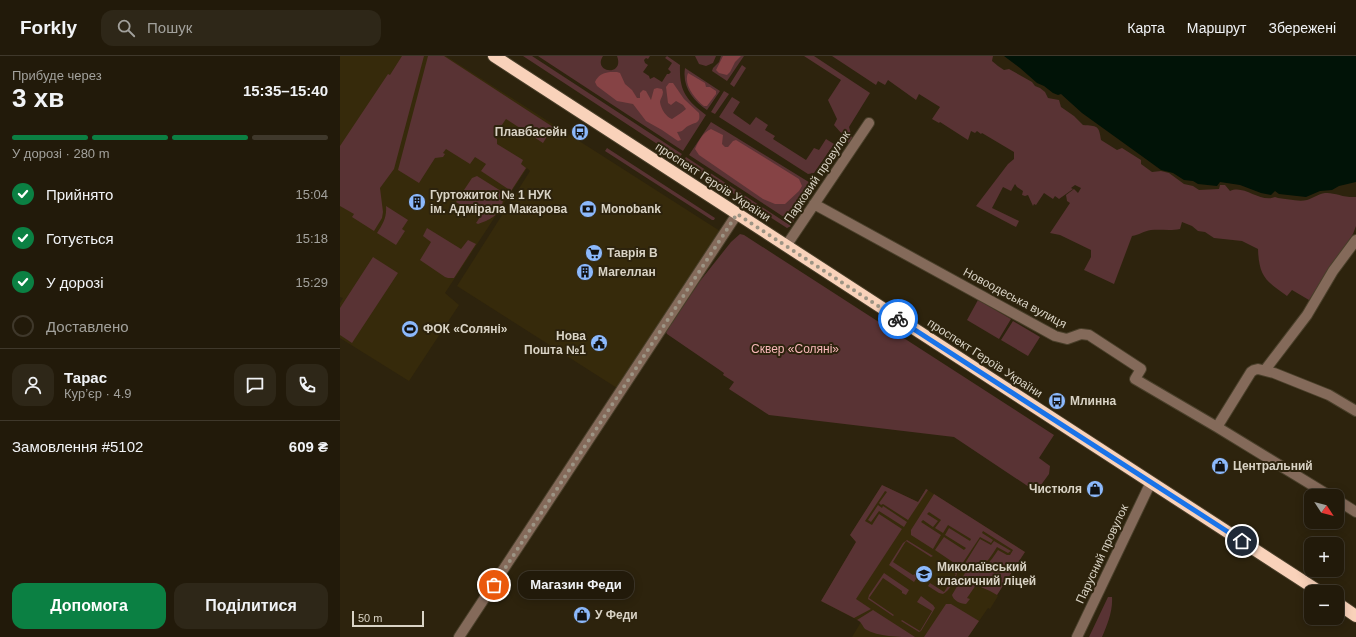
<!DOCTYPE html>
<html lang="uk">
<head>
<meta charset="utf-8">
<style>
	:root { --surface:#221a0a; --page:#2e2718; --text:#f1f3f6; --muted:#a2a19c; --line:#3f382b; --accent:#0b8043 }
	body { margin:0; font-family:Arial,sans-serif; background:var(--page); color:var(--text); height:100vh; display:flex; flex-direction:column; font-size:15px; white-space:nowrap }
	* { box-sizing:border-box; margin:0 }
	p { font-size:13px; color:var(--muted) }
	.icon { flex:none; width:22px; height:22px; fill:none; stroke:currentColor; stroke-width:2; stroke-linecap:round; stroke-linejoin:round }
	.map { position:relative; flex:1; overflow:hidden }
	.drawer { display:flex; flex-direction:column; background:var(--surface); width:340px }
	.drawer>* { flex:none }
	.needle { width:26px; rotate:126deg }
	.fabs { position:absolute; left:964px; top:433px; display:grid; gap:8px }
	.fabs a { display:grid; place-items:center; width:40px; height:40px; border-radius:8px; background:var(--surface); box-shadow:0 2px 10px #0003,0 0 0 1px var(--line); font-size:20px }
	.scale { position:absolute; left:12px; bottom:10px; width:72px; box-sizing:border-box; padding-left:4px; border:2px solid #d9d3c5; border-top:0; font-size:11px; line-height:14px; white-space:nowrap; color:#d9d3c5; -webkit-text-stroke:3px #2d230d; paint-order:stroke }
	.pin { position:absolute; display:grid; place-items:center; width:34px; height:34px; color:#fff; margin:-17px; border:2px solid #fff; border-radius:50%; box-shadow:0 1px 4px #0007 }
	.courier { position:absolute; display:grid; place-items:center; width:40px; height:40px; margin:-20px; border:3px solid #1a73e8; border-radius:50%; background:#fff; color:#222; box-shadow:0 1px 5px #0007 }
	.bubble { position:absolute; height:28px; border-radius:12px; background:var(--surface); box-shadow:0 2px 10px #0003,0 0 0 1px var(--line); font-size:13px; font-weight:700; line-height:28px; text-align:center }
	.summary em { font-style:normal; font-weight:700 }
	.summary div { display:flex; flex-direction:column-reverse }
	.summary { display:flex; align-items:center; justify-content:space-between; height:68px; padding:0 12px }
	h1 { font-size:26px; font-weight:700; line-height:30px }
	.bar { display:grid; grid-template-columns:repeat(4,1fr); gap:6px 4px; align-content:center; height:48px; padding:0 12px }
	.bar i { height:5px; border-radius:3px; background:var(--line) }
	.bar .active { background:var(--accent) }
	.bar p { grid-column:span 4 }
	.line { display:flex; align-items:center; gap:10px; padding:0 12px; border-top:1px solid var(--line) }
	.line div { flex:1 }
	.round { display:grid; place-items:center; flex:none; width:42px; height:42px; border-radius:12px; background:var(--page) }
	ol { padding:0 12px; list-style:none }
	li { display:flex; align-items:center; gap:12px; height:44px }
	li p { margin-inline-start:auto }
	li .icon { padding:4px; border-radius:50%; background:var(--accent); color:#fff; stroke-width:4 }
	li:last-child { color:var(--muted) }
	li i { width:22px; height:22px; border:2px solid var(--line); border-radius:50% }
	.primary-button { display:flex; gap:8px; margin-top:auto; padding:8px 12px }
	.primary-button a { flex:1; height:46px; border-radius:12px; background:var(--accent); color:#fff; font-size:16px; font-weight:700; line-height:46px; text-align:center }
	.primary-button a+a { background:var(--page); color:var(--text) }
	header { display:flex; align-items:center; gap:24px; box-sizing:border-box; height:56px; padding:0 20px; background:var(--surface); border-bottom:1px solid var(--line) }
	header strong { font-size:19px }
	nav { display:flex; gap:22px; margin-inline-start:auto; font-size:14px }
	.search { width:280px; height:36px; background:var(--page); display:flex; align-items:center; gap:10px; box-sizing:border-box; padding:0 14px; border-radius:12px; color:var(--muted); font-size:15px }
	main { display:flex; flex:1; min-height:0 }
	.map>svg:first-child { display:block }
	.built { fill:#362a0b }
	.green { fill:#593334 }
	.forest { fill:#864345 }
	.water { fill:#011307 }
	.lines { fill:none; stroke-linecap:round; stroke-linejoin:round }
	.minor-casing { stroke:#493f2a; stroke-width:12 }
	.highway-casing { stroke:#493f2a; stroke-width:14 }
	.minor { stroke:#846a5a; stroke-width:10 }
	.highway { stroke:#f9d2ba; stroke-width:12 }
	.done { stroke:#9d9585; stroke-width:4; stroke-dasharray:0 7.2 }
	.route { stroke:#1a73e8; stroke-width:5 }
	.labels { text-anchor:middle; dominant-baseline:central; stroke-width:4; stroke-linejoin:round; paint-order:stroke }
	.poi-label { font-size:12px; font-weight:bold; fill:#d9d3c5; stroke:#2d230d; text-anchor:start }
	.street-label { font-size:12px; fill:#d9d3c5; stroke:#2d230d }
	.park-label { font-size:12px; fill:#f7b8b8; stroke:#2d230d }
</style>
</head>
<body>
<header>
<strong>Forkly</strong>
<div class="search"><svg class="icon" aria-label="search" viewBox="0 0 24 24"><circle cx="10" cy="10" r="6"/><path d="M15 15l6 6"/></svg>Пошук</div>
<nav><a>Карта</a><a>Маршрут</a><a>Збережені</a></nav>
</header>
<main>
<section class="drawer">
<div class="summary"><div><h1>3 хв</h1><p>Прибуде через</p></div><em>15:35–15:40</em></div>
<div class="bar"><i class="active"></i><i class="active"></i><i class="active"></i><i></i><p>У дорозі · 280 m</p></div>
<ol>
<li><svg class="icon" aria-label="check" viewBox="0 0 24 24"><path d="M5 12l5 5 9-10"/></svg>Прийнято<p>15:04</p></li>
<li><svg class="icon" aria-label="check" viewBox="0 0 24 24"><path d="M5 12l5 5 9-10"/></svg>Готується<p>15:18</p></li>
<li><svg class="icon" aria-label="check" viewBox="0 0 24 24"><path d="M5 12l5 5 9-10"/></svg>У дорозі<p>15:29</p></li>
<li><i></i>Доставлено</li>
</ol>
<div class="line" style="height:72px"><a class="round"><svg class="icon" aria-label="person" viewBox="0 0 24 24"><circle cx="12" cy="8" r="4"/><path d="M4 21q1-7 8-7t8 7"/></svg></a><div><b>Тарас</b><p>Кур’єр · 4.9</p></div><a class="round"><svg class="icon" aria-label="chat" viewBox="0 0 24 24"><path d="M4 5h16v11H9l-5 4z"/></svg></a><a class="round"><svg class="icon" aria-label="phone" viewBox="0 0 24 24"><path d="M5 4h4l2 5-3 2q2 4 5 5l2-3 5 2v4C11 20 4 13 5 4z"/></svg></a></div>
<div class="line" style="height:52px"><div>Замовлення #5102</div><b>609 ₴</b></div>
<div class="primary-button"><a>Допомога</a><a>Поділитися</a></div>
</section>
<div class="map">
<svg width="1016" height="581" viewBox="0 0 1016 581">
	<rect width="100%" height="100%" fill="#2d230d"/>
	<!-- built -->
	<path class="built" d="M0,0H106L380,175L277,332L117,230L190,115L187,112L105,237L119,249L69,325L0,282V247L3,242L0,241Z
		M542,429L578,446L586,433L685,496L657,539L658,540L650,553L648,552L628,581H512L521,566L481,545L516,486L510,479Z"/>
	<!-- green -->
	<path class="green" d="M62,0H84L54,113L40,132L43,156L42,162L34,175L12,161L14,158L0,150V90L48,18L50,19Z
		M88,0H104L213,71L203,87L166,63L157,76L155,82L157,83V88L183,104L181,108L186,112L171,135L141,115L146,108L135,101L130,108L106,93L103,97L105,98L103,101L95,102L79,127L58,114Z
		M183,0H192L342,98L339,102L334,99Z
		M198,0H263C252,17 285,21 277,0H310L308,3L306,2L304,4L305,7L308,9L303,16L309,20L310,23L314,21L322,26L327,18H329L331,16L328,13L332,7L325,2L327,0L340,9C339,35 346,44 366,59L343,95Z
		M355,0H376L373,7L366,10L359,8Z
		M381,0H404L387,25L372,15L373,12L379,6Z
		M464,0H474L530,37L509,71L512,82L509,87L504,83L503,79L494,69L497,63L488,44L501,24Z
		M492,0H653L652,5L658,10L664,14L669,13L692,26L695,30L700,32L705,36L708,42L719,44L721,51L734,60L743,69C757,70 759,69 761,84L777,94L782,92L801,104V108L812,116L821,115L829,117L844,128L853,130L859,134L879,133L880,129H885L890,135C904,128 920,147 935,141L938,142C947,143 959,146 967,144C973,142 978,138 985,137C994,136 1004,142 1016,141V170L1013,178L969,244L952,234L947,240C926,225 919,221 918,193L902,185L874,182L865,176L858,175L852,170L842,166L840,173C830,175 821,173 811,174C804,175 799,179 792,180L774,228L744,214L751,201V194L720,179L710,177L730,147L727,145L726,139L734,133L738,137L741,132L735,129L731,132L733,133L719,143L715,140L713,143L704,137L696,149L694,148L693,150L688,139L685,140L682,139L683,135L677,131L675,128L671,135L663,131L652,152L679,165L676,171L672,169L636,150L668,108L674,103V96L642,77L641,78L637,75L635,77L631,75L628,84L600,66L599,67L592,63L600,51L579,38L576,44L548,24L545,29L538,25L536,29Z
		M402,9L406,12L394,31L390,28Z
		M345,12L380,35L367,54C353,44 342,31 345,12Z
		M384,35L389,38L375,58L371,56Z
		M392,41L400,46L393,57L410,69L416,61L428,69L425,74L435,80L433,83L466,104L474,92L479,94L486,83L494,88L474,117L468,118L379,61Z
		M371,66L472,128L453,153L454,164L453,167L349,99Z
		M267,92L375,162L374,164H372L265,95Z
		M346,101L451,170L447,172L343,105Z
		M137,120L161,135C167,142 160,156 153,161C149,164 143,166 138,168L136,167L140,161L116,146L132,122Z
		M46,150L68,164L62,173L65,175L56,189L37,177C43,168 47,161 46,150Z
		M87,172L121,193L128,184L136,188L114,222H108L105,221L80,204L91,186L83,180Z
		M400,178L404,179L714,379L699,402L710,410L709,418L701,429L699,430L695,435L614,381L429,359L389,333L394,326L383,319L384,317L327,278L326,276L360,225L391,186Z
		M33,201L58,217L12,287L0,279V252Z
		M638,244L671,263L659,283L627,264Z
		M673,265L700,281L688,300L661,284Z
		M542,429L578,446L586,433L588,434L568,464L543,448L541,449L539,447L547,436L545,435L525,465L532,469L539,458L562,473L516,543L531,553L514,562L481,545L516,486L510,479Z
		M594,438L685,496L657,539L650,535L636,529L627,542L630,543L626,548C620,548 613,544 612,539L625,517C645,512 646,512 658,494L667,499H670L673,494L643,475L642,477L653,484L651,487L640,481L620,511L595,494L604,481L624,494L626,492L605,479L609,472L630,485L631,483L608,469L603,477L595,472L601,464L589,456L587,458L598,465L593,471L583,464L581,466L601,479L593,493L571,479V474Z
		M538,449L542,452L543,450L567,466L564,471L539,455L531,466L528,464Z
		M640,483L651,489L654,485L671,495L668,497L657,491C646,508 646,509 626,515L622,512Z
		M567,484L593,500L591,501L566,485L553,506L573,519L575,518L578,520L574,526L549,509L563,487Z
		M599,504L617,517C616,524 609,535 603,538L599,537L588,530L590,527L604,536L616,518L598,505Z
		M544,517L569,534L566,539L562,537V535L543,522L529,542L554,559L553,560L528,543L529,539Z
		M581,540L593,549L595,552L581,575L579,576L561,565L562,564L580,575L592,555L577,546Z
		M768,541H772C773,555 767,569 762,581H749Z
		M606,548H611L639,565L628,581H584Z
		M533,554L575,581C558,581 539,581 525,573C522,570 522,566 517,564Z"/>
	<!-- forest -->
	<path class="forest" d="M383,0H401L395,6L390,16L387,19L379,17L376,14Z
		M270,16H277L280,17L285,28L292,34L297,42H300V37L303,34L306,35L311,44L314,33L317,32L322,33L323,36C323,40 320,43 320,46C321,53 326,61 332,63L341,57L346,53L343,49L336,45L331,49L328,47L326,31L329,27H333L344,43L359,57C361,68 355,66 348,70C343,73 343,76 337,76L341,84L338,85L322,74L306,65L293,48L277,45L257,30L255,26C258,19 263,17 270,16Z
		M348,17L365,27L366,31H370L376,35V38L367,50H364C355,43 343,28 348,17Z
		M371,73L383,79L382,88L385,91H388L393,85L396,84L459,123L462,130L459,135L445,148H435L423,143L359,99L355,93C358,86 363,76 371,73Z"/>
	<!-- water -->
	<path class="water" d="M664,0H1016V126L999,130L992,134L980,135L966,141L939,138L935,135L931,139L921,137L900,129L880,126L877,130L858,128L853,125L844,124L833,117L821,114L810,106L742,57L721,38L718,39L713,37L704,30L697,27L680,12Z"/>
	<g class="lines">
		<!-- minor casing -->
		<g class="minor-casing">
			<path id="minor" d="M474,148L715,280L727,283L741,278L749,279L801,313L795,323L877,371L990,440
				M446,190L529,67
				M925,314L967,259L993,215L1016,184
				M877,371L911,316L914,314L918,313L934,317L989,339L1016,355
				M997,444L1016,456
				M119,581L397,158
				M737,581L811,426"/>
		</g>
		<!-- highway casing -->
		<g class="highway-casing">
			<path id="highway" d="M154,0L980,536
				M997,547L1016,560"/>
		</g>
		<!-- minor -->
		<use href="#minor" class="minor"/>
		<!-- highway -->
		<use href="#highway" class="highway"/>
	</g>
	<g class="lines">
		<!-- done -->
		<path class="done" d="M154,529L397,158L558,263"/>
		<!-- route -->
		<path class="route" d="M558,263L902,485"/>
	</g>
	<!-- icons -->
	<defs>
		<g id="bus-disc" transform="scale(0.9)"><circle r="9.5" fill="#8cb9fc" stroke="#2d230d"/><path d="M-5-6H5V4H4V6H2V4H-2V6H-4V4H-5ZM-3.5-4V0h7V-4ZM-3.5 1.2v1.5H-2V1.2ZM2 1.2v1.5H3.5V1.2Z" fill="#111"/></g>
		<g id="building-disc" transform="scale(0.9)"><circle r="9.5" fill="#8cb9fc" stroke="#2d230d"/><path d="M-4-6H4V6H1V3H-1V6H-4ZM-2.5-4.3h1.7v1.8h-1.7ZM.8-4.3h1.7v1.8H.8ZM-2.5-1h1.7V.8h-1.7ZM.8-1h1.7V.8H.8Z" fill="#111"/></g>
		<g id="bank-disc" transform="scale(0.9)"><circle r="9.5" fill="#8cb9fc" stroke="#2d230d"/><path d="M-6-4H6V4H-6ZM0-2.3a2.3 2.3 0 1 0 0 4.6a2.3 2.3 0 1 0 0-4.6Z" fill="#111"/></g>
		<g id="supermarket-disc" transform="scale(0.9)"><circle r="9.5" fill="#8cb9fc" stroke="#2d230d"/><path d="M-6-5.5h2.5l.6 2H6L4.5 2H-2.5L-4.4-4H-6ZM-1.5 3.2a1.3 1.3 0 1 0 .1 0ZM3 3.2a1.3 1.3 0 1 0 .1 0Z" fill="#111"/></g>
		<g id="stadium-disc" transform="scale(0.9)"><circle r="9.5" fill="#8cb9fc" stroke="#2d230d"/><path d="M0-5a6.5 5 0 1 0 0 10a6.5 5 0 1 0 0-10ZM-3.5-1.8h7v3.6h-7Z" fill="#111"/></g>
		<g id="civic-disc" transform="scale(0.9)"><circle r="9.5" fill="#8cb9fc" stroke="#2d230d"/><path d="M-.6-6.5H3V-4.5H.6V-3L4-1V1h2V6H-6V1h2V-1L-.6-3ZM-1.2 2.5V6h2.4V2.5Z" fill="#111"/></g>
		<g id="shop-disc" transform="scale(0.9)"><circle r="9.5" fill="#8cb9fc" stroke="#2d230d"/><path d="M-5-2.5h2.3a2.7 3.5 0 0 1 5.4 0H5L5.5 6h-11ZM-1.5-2.5h3a1.5 2.3 0 0 0-3 0Z" fill="#111"/></g>
		<g id="school-disc" transform="scale(0.9)"><circle r="9.5" fill="#8cb9fc" stroke="#2d230d"/><path d="M0-5L7-2L0 1L-7-2ZM-4 1L0 2.5L4 1V4Q0 6-4 4Z" fill="#111"/></g>
	</defs>
	<g fill-rule="evenodd">
		<use href="#bus-disc" x="240" y="76"/>
		<use href="#building-disc" x="77" y="146"/>
		<use href="#bank-disc" x="248" y="153"/>
		<use href="#supermarket-disc" x="254" y="197"/>
		<use href="#building-disc" x="245" y="216"/>
		<use href="#stadium-disc" x="70" y="273"/>
		<use href="#civic-disc" x="259" y="287"/>
		<use href="#bus-disc" x="717" y="345"/>
		<use href="#shop-disc" x="880" y="410"/>
		<use href="#shop-disc" x="755" y="433"/>
		<use href="#school-disc" x="584" y="518"/>
		<use href="#shop-disc" x="242" y="559"/>
	</g>
	<g class="labels">
		<!-- poi labels -->
		<g class="poi-label">
			<text x="227" y="76" text-anchor="end">Плавбасейн</text>
			<text x="90" y="139">Гуртожиток № 1 НУК<tspan x="90" dy="14">ім. Адмірала Макарова</tspan></text>
			<text x="261" y="153">Monobank</text>
			<text x="267" y="197">Таврія В</text>
			<text x="258" y="216">Магеллан</text>
			<text x="83" y="273">ФОК «Соляні»</text>
			<text x="246" y="280" text-anchor="end">Нова<tspan x="246" dy="14">Пошта №1</tspan></text>
			<text x="730" y="345">Млинна</text>
			<text x="893" y="410">Центральний</text>
			<text x="742" y="433" text-anchor="end">Чистюля</text>
			<text x="597" y="511">Миколаївський<tspan x="597" dy="14">класичний ліцей</tspan></text>
			<text x="255" y="559">У Феди</text>
		</g>
		<!-- street labels -->
		<g class="street-label">
			<text transform="translate(477 121) rotate(-56)">Парковий провулок</text>
			<text transform="translate(373 126) rotate(33)">проспект Героїв України</text>
			<text transform="translate(675 242) rotate(28)">Новоодеська вулиця</text>
			<text transform="translate(645 302) rotate(33)">проспект Героїв України</text>
			<text transform="translate(762 498) rotate(-65)">Парусний провулок</text>
		</g>
		<!-- park labels -->
		<g class="park-label">
			<text x="455" y="293">Сквер «Соляні»</text>
		</g>
	</g>
</svg>
<div class="fabs">
<a><svg class="needle" viewBox="-14 -14 28 28"><path d="M0-13l5 13h-10z" fill="#e53935"/><path d="M0 13l5-13h-10z" fill="#a2a19c"/></svg></a>
<a>+</a>
<a>−</a>
</div>
<div class="scale">50 m</div>
<div class="pin" style="left:154px;top:529px;background:#ea580c"><svg class="icon" aria-label="bag" viewBox="0 0 24 24"><path d="M5 8h14l-1 12H6zM9 8a3 3 0 0 1 6 0"/></svg></div>
<div class="pin" style="left:902px;top:485px;background:#1f2937"><svg class="icon" aria-label="home" viewBox="0 0 24 24"><path d="M3 11l9-7 9 7M6 9v11h12V9"/></svg></div>
<div class="courier" style="left:558px;top:263px"><svg class="icon" aria-label="bike" viewBox="0 0 24 24"><circle cx="6" cy="16" r="4"/><circle cx="18" cy="16" r="4"/><path d="M6 16l4-8h5l3 8M10 8l3 8H6M13 5h3"/></svg></div>
<div class="bubble" style="left:178px;top:515px;width:116px">Магазин Феди</div>
</div>
</main>
</body>
</html>
